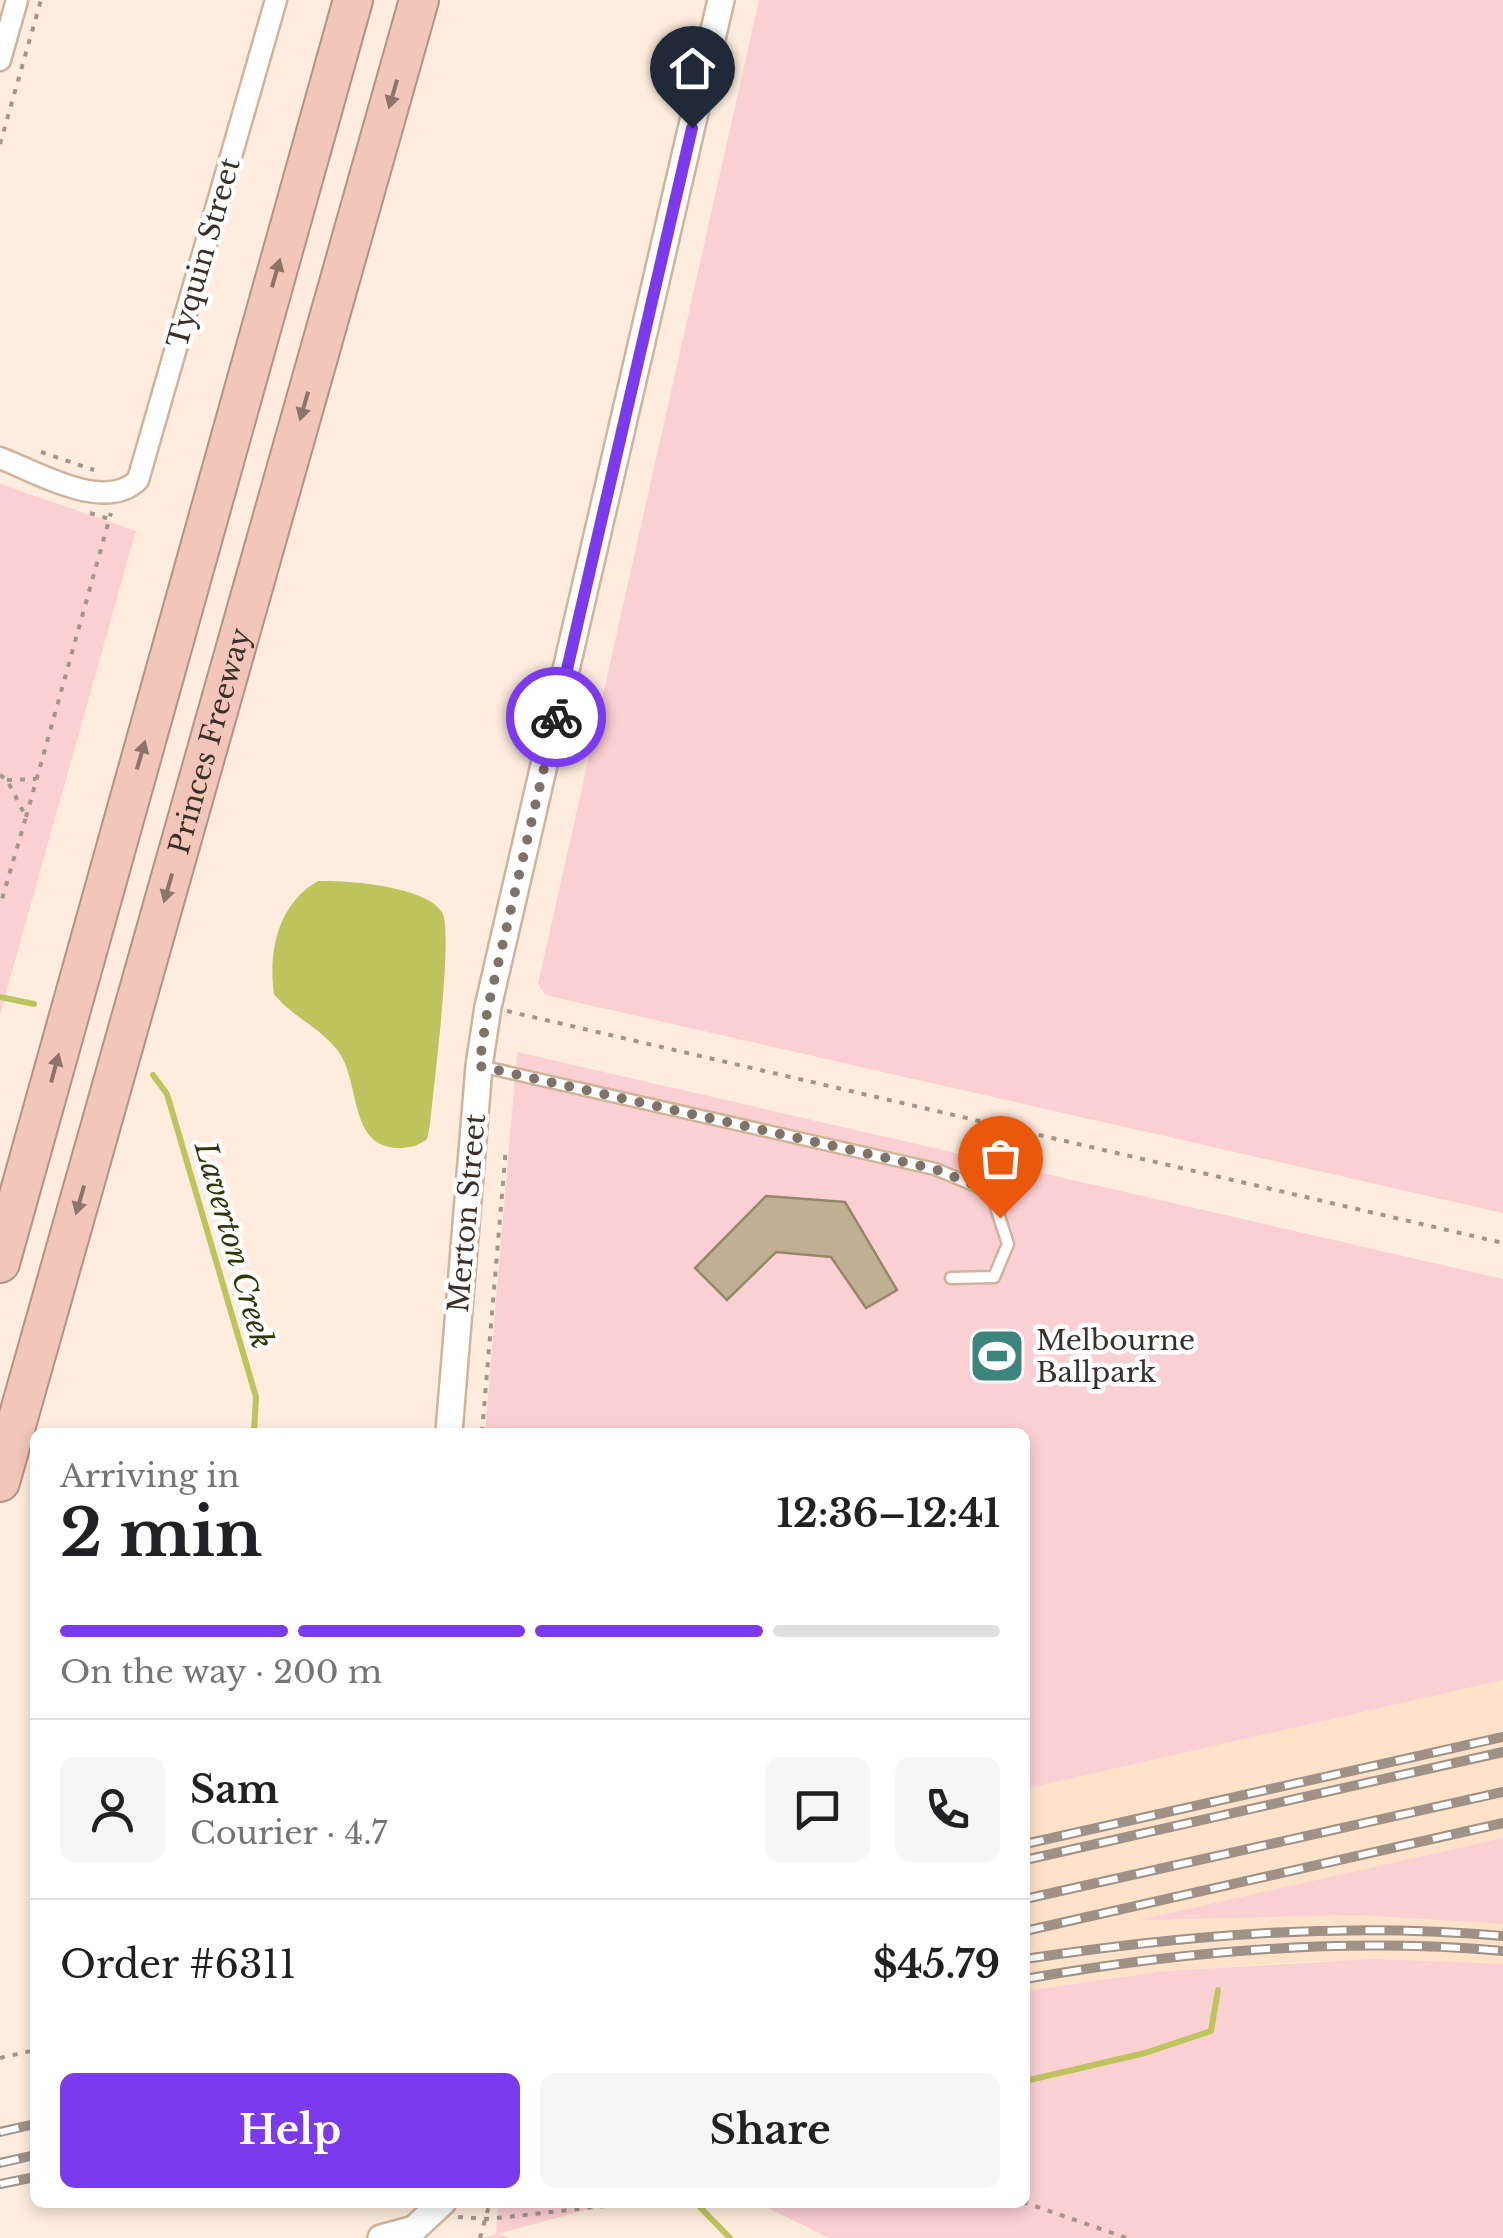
<!DOCTYPE html>
<html lang="en">
<head>
<meta charset="utf-8">
<style>
	:root { --surface:#fff; --page:#f6f6f6; --text:#202124; --muted:#757577; --line:#e0e0e0; --accent:#7c3aed }
	body { margin:0; font-family:"Libre Baskerville",serif; background:var(--page); color:var(--text); height:100vh; display:flex; flex-direction:column; font-size:38px; white-space:nowrap }
	* { box-sizing:border-box; margin:0 }
	p { font-size:32px; color:var(--muted) }
	.icon { flex:none; width:55px; height:55px; fill:none; stroke:currentColor; stroke-width:2; stroke-linecap:round; stroke-linejoin:round }
	.map { position:relative; flex:1; overflow:hidden }
	.drawer { position:absolute; left:30px; top:1428px; width:1000px; height:780px; display:flex; flex-direction:column; background:var(--surface); border-radius:15px; box-shadow:0 5px 15px #0003 }
	.drawer>* { flex:none }
	.pin { position:absolute; display:grid; place-items:center; width:85px; height:85px; color:#fff; margin:-102px -42px; border-radius:50% 50% 50% 0; rotate:-45deg; box-shadow:0 0 10px #0007 }
	.pin .icon { rotate:45deg }
	.courier { position:absolute; display:grid; place-items:center; width:100px; height:100px; margin:-50px; border:8px solid #7c3aed; border-radius:50%; background:#fff; color:#222; box-shadow:0 2px 12px #0007 }
	.summary em { font-style:normal; font-weight:700 }
	.summary div { display:flex; flex-direction:column-reverse }
	.summary { display:flex; align-items:center; justify-content:space-between; height:170px; padding:0 30px }
	h1 { font-size:65px; font-weight:700; line-height:75px }
	.bar { display:grid; grid-template-columns:repeat(4,1fr); gap:15px 10px; align-content:center; height:120px; padding:0 30px }
	.bar i { height:12px; border-radius:8px; background:var(--line) }
	.bar .active { background:var(--accent) }
	.bar p { grid-column:span 4 }
	.line { display:flex; align-items:center; gap:25px; padding:0 30px; border-top:2px solid var(--line) }
	.line div { flex:1 }
	.round { display:grid; place-items:center; flex:none; width:105px; height:105px; border-radius:15px; background:var(--page) }
	.cta { display:flex; gap:20px; margin-top:auto; padding:20px 30px }
	.cta a { flex:1; height:115px; border-radius:15px; background:var(--accent); color:#fff; font-size:40px; font-weight:700; line-height:115px; text-align:center }
	.cta a+a { background:var(--page); color:var(--text) }
	.map>svg:first-child { display:block }
	.built { fill:#ffe2ca }
	.green { fill:#fbd0d3 }
	.water { fill:#bdc45d }
	.lines { fill:none; stroke-linecap:round; stroke-linejoin:round }
	.stream { stroke:#bdc45d; stroke-width:6 }
	.building { fill:#beb090; stroke:#958869; stroke-width:2.5 }
	.service-casing { stroke:#cfb39b; stroke-width:15 }
	.minor-casing { stroke:#cfb39b; stroke-width:25 }
	.tertiary-casing { stroke:#cfb39b; stroke-width:30 }
	.motorway-casing { stroke:#b29286; stroke-width:42 }
	.path { stroke:#a39589; stroke-width:4; stroke-dasharray:5 8; stroke-linecap:butt }
	.service { stroke:#fff; stroke-width:10 }
	.minor { stroke:#fff; stroke-width:20 }
	.tertiary { stroke:#fff; stroke-width:25 }
	.motorway { stroke:#f2c6b9; stroke-width:38 }
	.rail-casing { stroke:#9f9185; stroke-width:10 }
	.rail { stroke:#fdfdfd; stroke-width:6; stroke-dasharray:19; stroke-linecap:butt }
	.oneway { fill:#8d7469 }
	.done { stroke:#7f7267; stroke-width:10; stroke-dasharray:0 18 }
	.route { stroke:#7c3aed; stroke-width:12 }
	.labels { text-anchor:middle; dominant-baseline:central; stroke-width:9; stroke-linejoin:round; paint-order:stroke }
	.street-label { font-size:28px; fill:#3b3027; stroke:#fdfdfd }
	.poi-label { font-size:28px; fill:#3b3027; stroke:#fdfdfd; text-anchor:start }
	.water-label { font-size:30px; font-style:italic; fill:#333508; stroke:#fdfdfd }
</style>
</head>
<body>
<div class="map">
<svg width="1503" height="2238" viewBox="0 0 1503 2238">
	<rect width="100%" height="100%" fill="#feedde"/>
	<!-- built -->
	<path class="built" d="M1503,1680V1838L1147,1919L1358,1915L1503,1924V1964L1315,1961L1164,1971L1025,1991V1789Z"/>
	<!-- green -->
	<path class="green" d="M759,0H1503V1213L545,995L538,984Z
		M0,484L136,531L0,1014Z
		M517,1052L1503,1279V1680L1025,1789V1432H485Z
		M1503,1838V1924L1358,1915L1139,1920Z
		M1373,1959L1503,1964V2238H829L758,2203L1025,2202V1991L1164,1971Z
		M498,2202H611V2203L498,2234L510,2238H484L496,2234Z"/>
	<!-- water -->
	<path class="water" d="M318,881C346,880 426,886 442,912C454,931 433,1091 430,1125L427,1139C418,1146 410,1148 398,1148C348,1147 361,1082 338,1051C320,1027 292,1017 274,994C268,951 278,904 318,881Z"/>
	<g class="lines">
		<!-- stream -->
		<path class="stream" d="M0,997L34,1004
			M153,1075L167,1094L256,1397L254,1432
			M1025,2081L1145,2053L1211,2031L1218,1990
			M695,2202L730,2238"/>
	</g>
	<!-- building -->
	<path class="building" d="M766,1196L845,1202L897,1290L866,1308L831,1257L776,1252L727,1300L695,1268Z"/>
	<g class="lines">
		<!-- service casing -->
		<g class="service-casing">
			<path id="service" d="M480,1066L935,1169L991,1192L1008,1244L994,1277L951,1278"/>
		</g>
		<!-- minor casing -->
		<g class="minor-casing">
			<path id="minor" d="M0,60L17,0
				M0,458C37,472 104,513 138,480L276,0"/>
		</g>
		<!-- tertiary casing -->
		<g class="tertiary-casing">
			<path id="tertiary" d="M449,1432L479,1066L488,1007L721,0
				M381,2238L414,2229L443,2202"/>
		</g>
		<!-- motorway casing -->
		<g class="motorway-casing">
			<g id="motorway">
				<path d="M0,1263L353,0"/>
				<path id="s1" d="M0,1482L419,0"/>
			</g>
		</g>
		<!-- path -->
		<path class="path" d="M0,144L41,0
			M41,452L94,470
			M90,513L109,519
			M0,775L7,780L26,817L0,906
			M7,780L36,779
			M26,817L111,513
			M507,1011L1503,1243
			M482,1432L506,1147
			M0,2058L35,2050
			M1023,2202L1127,2238
			M458,2217L489,2219L639,2202
			M480,2238L490,2202"/>
		<!-- service -->
		<use href="#service" class="service"/>
		<!-- minor -->
		<use href="#minor" class="minor"/>
		<!-- tertiary -->
		<use href="#tertiary" class="tertiary"/>
		<!-- motorway -->
		<use href="#motorway" class="motorway"/>
		<!-- rail casing -->
		<g class="rail-casing">
			<path id="rail" d="M1025,1844L1503,1737
				M1025,1860L1503,1752
				M1025,1899L1503,1792
				M1025,1931L1503,1823
				M1025,1959C1183,1935 1343,1922 1503,1936
				M1025,1979C1182,1951 1344,1937 1503,1951
				M0,2132L35,2124
				M0,2163L35,2155
				M0,2184L35,2177"/>
		</g>
		<!-- rail -->
		<use href="#rail" class="rail"/>
	</g>
	<!-- one-way arrows -->
	<defs><path id="oneway-solid" d="M-6-.8H1V-3.2L6.5 0L1 3.2V.8H-6Z" transform="scale(2.5)"/></defs>
	<g class="oneway">
		<use href="#oneway-solid" transform="translate(393 94) rotate(106)"/>
		<use href="#oneway-solid" transform="translate(276 273) rotate(-74)"/>
		<use href="#oneway-solid" transform="translate(304 406) rotate(106)"/>
		<use href="#oneway-solid" transform="translate(141 755) rotate(-74)"/>
		<use href="#oneway-solid" transform="translate(168 888) rotate(106)"/>
		<use href="#oneway-solid" transform="translate(55 1068) rotate(-75)"/>
		<use href="#oneway-solid" transform="translate(80 1200) rotate(106)"/>
	</g>
	<g class="lines">
		<!-- done -->
		<path class="done" d="M556,717L488,1007L479,1066L935,1169L991,1192L1000,1218"/>
		<!-- route -->
		<path class="route" d="M556,717L692,128"/>
	</g>
	<!-- icons -->
	<defs>
		<g id="stadium-square" transform="scale(2.875)"><rect x="-9" y="-9" width="18" height="18" rx="4" fill="#3d847d" stroke="#fdfdfd"/><path d="M0-5a6.5 5 0 1 0 0 10a6.5 5 0 1 0 0-10ZM-3.5-1.8h7v3.6h-7Z" fill="#fff"/></g>
	</defs>
	<g fill-rule="evenodd">
		<use href="#stadium-square" x="997" y="1356"/>
	</g>
	<g class="labels">
		<!-- street labels -->
		<g class="street-label">
			<text transform="translate(204 253) rotate(-74)">Tyquin Street</text>
			<text stroke="none"><textPath href="#s1" startOffset="770">Princes Freeway</textPath></text>
			<text transform="translate(467 1213) rotate(-85)">Merton Street</text>
		</g>
		<!-- poi labels -->
		<g class="poi-label">
			<text x="1036" y="1340">Melbourne<tspan x="1036" dy="32">Ballpark</tspan></text>
		</g>
		<!-- water labels -->
		<g class="water-label">
			<text transform="translate(234 1245) rotate(74)">Laverton Creek</text>
		</g>
	</g>
</svg>
<div class="pin" style="left:1000px;top:1218px;background:#ea580c"><svg class="icon" aria-label="bag" viewBox="0 0 24 24"><path d="M5 8h14l-1 12H6zM9 8a3 3 0 0 1 6 0"/></svg></div>
<div class="pin" style="left:692px;top:128px;background:#1f2937"><svg class="icon" aria-label="home" viewBox="0 0 24 24"><path d="M3 11l9-7 9 7M6 9v11h12V9"/></svg></div>
<div class="courier" style="left:556px;top:717px"><svg class="icon" aria-label="bike" viewBox="0 0 24 24"><circle cx="6" cy="16" r="4"/><circle cx="18" cy="16" r="4"/><path d="M6 16l4-8h5l3 8M10 8l3 8H6M13 5h3"/></svg></div>
<section class="drawer">
<div class="summary"><div><h1>2 min</h1><p>Arriving in</p></div><em>12:36–12:41</em></div>
<div class="bar"><i class="active"></i><i class="active"></i><i class="active"></i><i></i><p>On the way · 200 m</p></div>
<div class="line" style="height:180px"><a class="round"><svg class="icon" aria-label="person" viewBox="0 0 24 24"><circle cx="12" cy="8" r="4"/><path d="M4 21q1-7 8-7t8 7"/></svg></a><div><b>Sam</b><p>Courier · 4.7</p></div><a class="round"><svg class="icon" aria-label="chat" viewBox="0 0 24 24"><path d="M4 5h16v11H9l-5 4z"/></svg></a><a class="round"><svg class="icon" aria-label="phone" viewBox="0 0 24 24"><path d="M5 4h4l2 5-3 2q2 4 5 5l2-3 5 2v4C11 20 4 13 5 4z"/></svg></a></div>
<div class="line" style="height:130px"><div>Order #6311</div><b>$45.79</b></div>
<div class="cta"><a>Help</a><a>Share</a></div>
</section>
</div>
</body>
</html>
